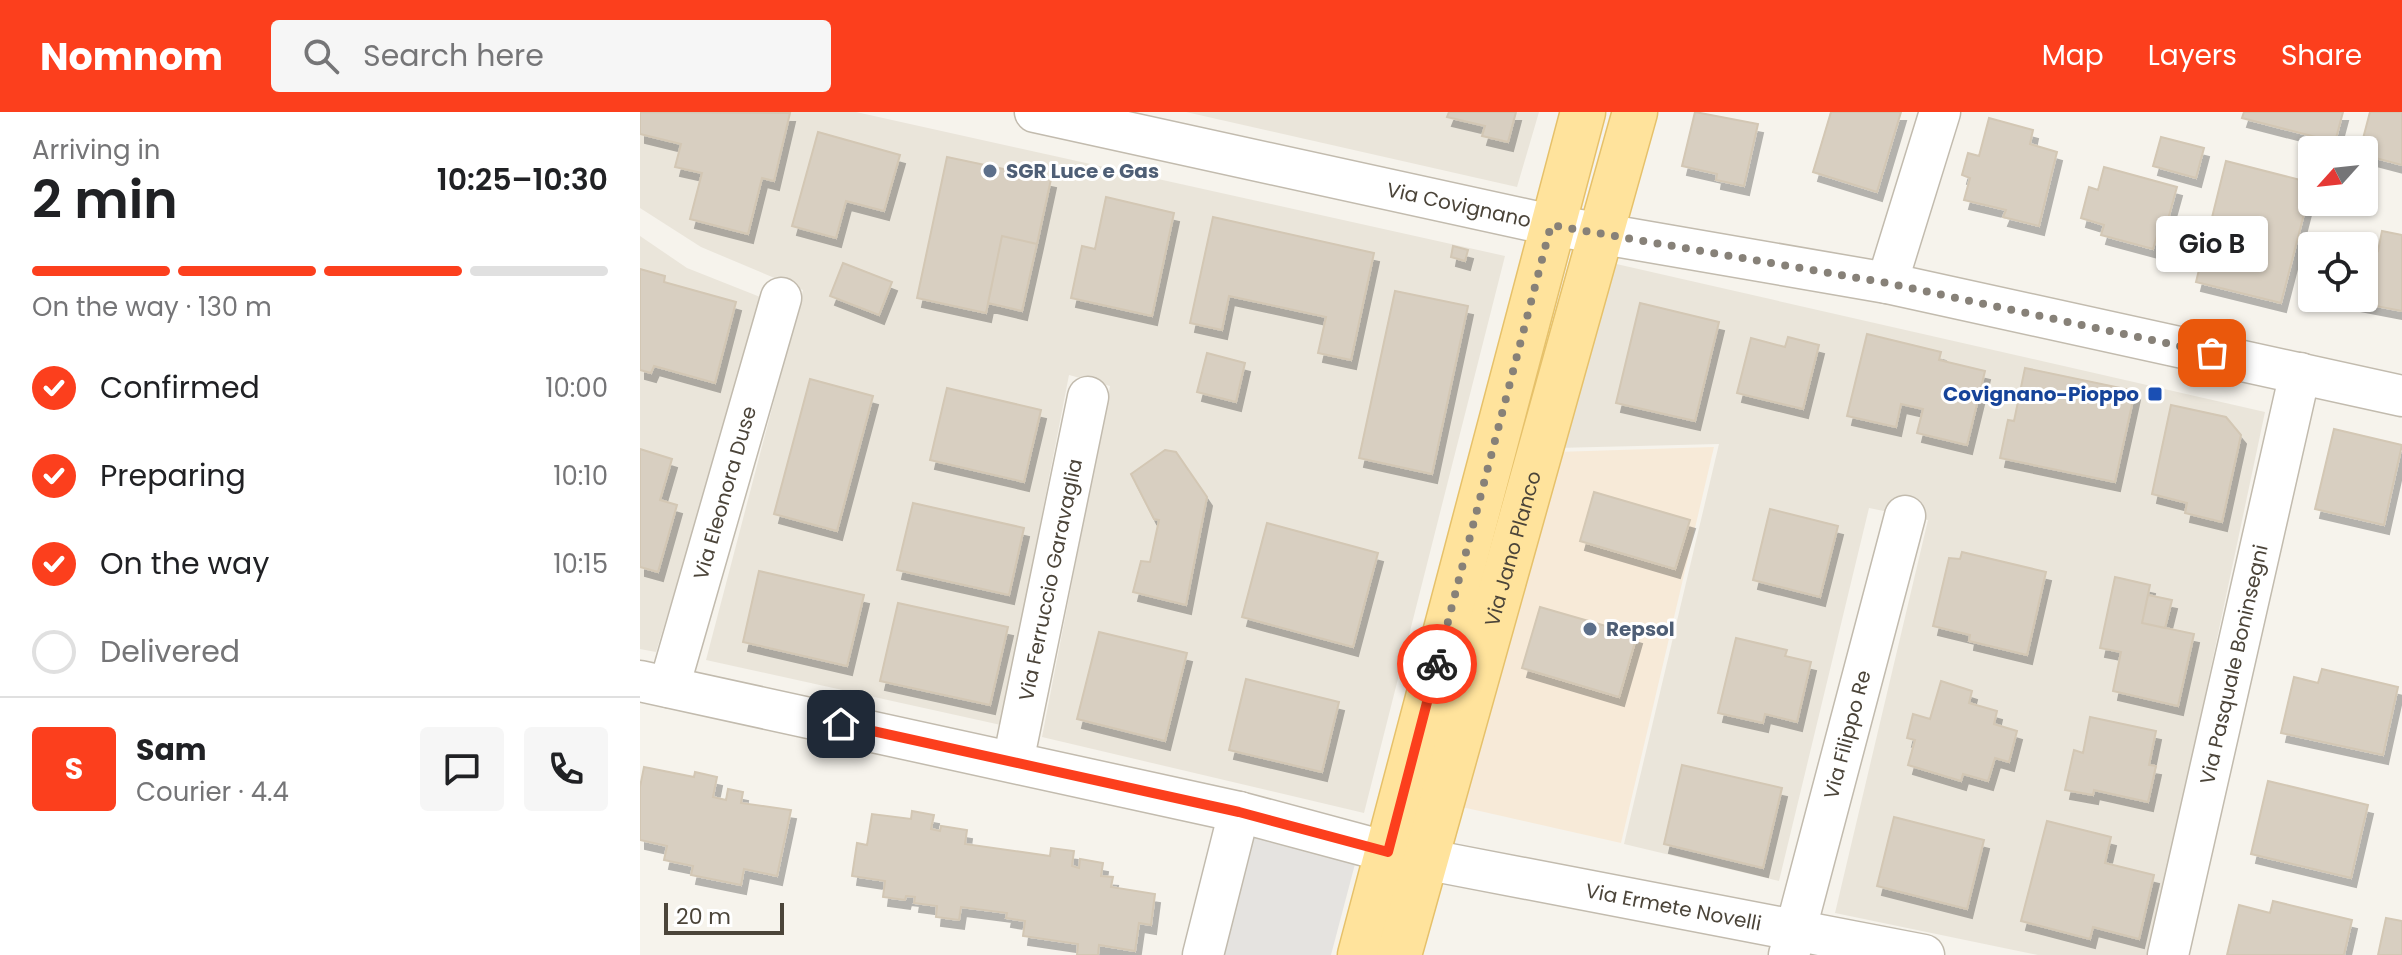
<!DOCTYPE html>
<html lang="en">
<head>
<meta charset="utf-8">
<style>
	:root { --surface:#fff; --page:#f6f6f6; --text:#202124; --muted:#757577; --line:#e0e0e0; --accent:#fc3f1d }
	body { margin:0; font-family:Poppins,sans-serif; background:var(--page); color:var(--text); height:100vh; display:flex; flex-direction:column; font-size:30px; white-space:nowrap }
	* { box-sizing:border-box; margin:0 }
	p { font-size:26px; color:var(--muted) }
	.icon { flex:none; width:44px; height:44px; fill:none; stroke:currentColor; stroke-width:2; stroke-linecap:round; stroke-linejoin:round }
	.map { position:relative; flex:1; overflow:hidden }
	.sheet { display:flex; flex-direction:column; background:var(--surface); width:640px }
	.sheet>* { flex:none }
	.needle { width:52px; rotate:243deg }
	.tools { position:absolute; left:1658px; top:24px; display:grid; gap:16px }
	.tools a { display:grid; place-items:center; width:80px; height:80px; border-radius:8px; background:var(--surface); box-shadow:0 2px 6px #0004; font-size:40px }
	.scale { position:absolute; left:24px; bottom:20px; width:120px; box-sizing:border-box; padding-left:8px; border:4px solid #4b4439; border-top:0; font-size:22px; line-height:28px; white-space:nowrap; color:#4b4439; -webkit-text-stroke:6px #fff; paint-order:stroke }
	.pin { position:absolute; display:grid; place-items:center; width:68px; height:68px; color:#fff; margin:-34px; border-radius:16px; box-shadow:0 4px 12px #0006 }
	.courier { position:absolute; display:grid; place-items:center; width:80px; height:80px; margin:-40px; border:6px solid #fc3f1d; border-radius:50%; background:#fff; color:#222; box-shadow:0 2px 10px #0007 }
	.bubble { position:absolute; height:56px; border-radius:8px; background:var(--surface); box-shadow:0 2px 6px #0004; font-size:26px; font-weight:600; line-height:56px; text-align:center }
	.headline em { font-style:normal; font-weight:600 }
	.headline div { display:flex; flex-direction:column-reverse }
	.headline { display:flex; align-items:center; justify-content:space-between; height:136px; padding:0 32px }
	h1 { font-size:52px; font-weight:600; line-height:60px }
	.bar { display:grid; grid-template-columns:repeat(4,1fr); gap:12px 8px; align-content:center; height:96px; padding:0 32px }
	.bar i { height:10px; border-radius:6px; background:var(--line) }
	.bar .active { background:var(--accent) }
	.bar p { grid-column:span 4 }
	.line { display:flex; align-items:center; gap:20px; padding:0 32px; border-top:2px solid var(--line) }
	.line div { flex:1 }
	.round { display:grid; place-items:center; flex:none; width:84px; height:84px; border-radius:8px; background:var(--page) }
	ol { padding:0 32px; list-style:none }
	li { display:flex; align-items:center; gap:24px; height:88px }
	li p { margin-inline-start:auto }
	li .icon { padding:8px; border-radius:50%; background:var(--accent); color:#fff; stroke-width:4 }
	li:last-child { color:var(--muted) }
	li i { width:44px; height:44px; border:4px solid var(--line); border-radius:50% }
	header { display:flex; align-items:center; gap:48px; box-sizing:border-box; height:112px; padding:0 40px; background:var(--accent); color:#fff }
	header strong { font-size:38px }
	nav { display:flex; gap:44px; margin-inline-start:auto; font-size:28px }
	.search { width:560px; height:72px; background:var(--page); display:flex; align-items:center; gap:20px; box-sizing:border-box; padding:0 28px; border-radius:8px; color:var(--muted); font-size:30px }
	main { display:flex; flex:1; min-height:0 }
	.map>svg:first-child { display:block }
	.residential { fill:#eae5da }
	.commercial { fill:#f7ead8 }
	.parking { fill:#e5e3e0 }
	.building { fill:#d8cfc1; stroke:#d3c7b4; stroke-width:2; filter:url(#shadow) }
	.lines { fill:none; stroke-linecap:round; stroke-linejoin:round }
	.minor-casing { stroke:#c2bbae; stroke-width:43 }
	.major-casing { stroke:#e6c16a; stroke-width:47 }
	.minor { stroke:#fff; stroke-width:40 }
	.major { stroke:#ffe39c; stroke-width:44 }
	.done { stroke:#878178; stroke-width:8; stroke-dasharray:0 14.4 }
	.route { stroke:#fc3f1d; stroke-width:10 }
	.service-dot { fill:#5c6f8a; stroke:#fff; stroke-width:3 }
	.transit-dot { fill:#1a4fb4; stroke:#fff; stroke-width:3 }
	.labels { text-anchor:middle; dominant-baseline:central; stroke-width:6; stroke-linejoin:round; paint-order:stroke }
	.service-label { font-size:20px; font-weight:bold; fill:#4e5e75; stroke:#fff; text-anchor:start }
	.street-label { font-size:20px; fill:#4b4439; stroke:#fff }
	.transit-label { font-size:20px; font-weight:bold; fill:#164399; stroke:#fff; text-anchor:end }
</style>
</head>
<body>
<header>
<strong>Nomnom</strong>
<div class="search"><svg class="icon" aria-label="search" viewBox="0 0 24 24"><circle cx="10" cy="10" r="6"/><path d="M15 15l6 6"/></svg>Search here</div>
<nav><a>Map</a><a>Layers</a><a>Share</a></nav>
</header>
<main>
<section class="sheet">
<div class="headline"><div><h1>2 min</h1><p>Arriving in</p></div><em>10:25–10:30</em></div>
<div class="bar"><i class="active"></i><i class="active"></i><i class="active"></i><i></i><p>On the way · 130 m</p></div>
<ol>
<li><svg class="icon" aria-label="check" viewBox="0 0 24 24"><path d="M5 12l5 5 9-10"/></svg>Confirmed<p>10:00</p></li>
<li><svg class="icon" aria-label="check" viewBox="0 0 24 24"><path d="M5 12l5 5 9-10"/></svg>Preparing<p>10:10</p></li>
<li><svg class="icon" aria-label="check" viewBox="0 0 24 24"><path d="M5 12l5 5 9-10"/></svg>On the way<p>10:15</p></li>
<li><i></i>Delivered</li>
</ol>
<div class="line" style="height:144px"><b class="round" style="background:var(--accent);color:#fff">S</b><div><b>Sam</b><p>Courier · 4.4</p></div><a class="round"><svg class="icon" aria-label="chat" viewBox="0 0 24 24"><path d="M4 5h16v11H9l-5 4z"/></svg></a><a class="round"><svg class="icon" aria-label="phone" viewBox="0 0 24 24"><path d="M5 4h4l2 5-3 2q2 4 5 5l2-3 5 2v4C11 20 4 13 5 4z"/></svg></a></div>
</section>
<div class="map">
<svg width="1762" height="843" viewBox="0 0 1762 843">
	<defs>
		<filter id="shadow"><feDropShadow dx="5" dy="9" stdDeviation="0" flood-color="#0004"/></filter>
	</defs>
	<rect width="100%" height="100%" fill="#f6f3ec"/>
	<!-- residential -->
	<path class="residential" d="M0,0H216L865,144L724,701L402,625L470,274L429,263L361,613L66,548L163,178L61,135L0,96Z
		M546,0H899L877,75Z
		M0,124L47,156L125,187L16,540L0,537Z
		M972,151L1625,300L1510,843H1398L1195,801L1288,408L1229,396L1139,769L984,732L1079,332L916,336Z"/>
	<!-- commercial -->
	<path class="commercial" d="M1074,335L981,731L822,695L916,340Z"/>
	<!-- parking -->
	<path class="parking" d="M609,724L715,752L691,843H578Z"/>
	<!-- building -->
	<path class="building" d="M0,0L150,1L134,69L122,66L108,122L50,107L62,61L35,55L41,32L0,22Z
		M809,0H876L868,30L842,24L845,14L807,5Z
		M1055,0L1118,12L1104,74L1076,68L1077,62L1042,54Z
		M1191,0H1261L1237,80L1173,60Z
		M1604,0H1703L1695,30L1602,6Z
		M1730,0H1762V53L1724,43V38H1720Z
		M1349,6L1393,18L1390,32L1417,40L1399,114L1363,105L1366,98L1324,88L1330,66L1322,63L1328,41L1339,44Z
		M178,20L260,43L244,99L206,89L196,126L152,114Z
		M1521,25L1564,36L1556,66L1513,54Z
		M307,45L411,67L397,132L362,124L346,201L277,186Z
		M1586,49L1672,71L1641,191L1556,170Z
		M1464,55L1537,75L1527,111L1521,109L1513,137L1461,123L1464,113L1441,106L1449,75L1458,78Z
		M466,85L534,101L512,204L431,186L442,134L455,137Z
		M573,105L734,141L711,248L678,241L686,205L589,184L582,218L550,211Z
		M1742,119L1762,123V199L1715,190L1716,186H1724L1725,137L1738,139Z
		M362,124L397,132L382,199L348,191Z
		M813,134L828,138L825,149L811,145Z
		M203,151L252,170L239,203L190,184Z
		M0,157L25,164L24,170L96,190L75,271L14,254L11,261L0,258Z
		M755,179L828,194L792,362L719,346Z
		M1000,191L1079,210L1055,309L976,291Z
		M1227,222L1301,240L1299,248L1345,259L1327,333L1277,321L1283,297L1261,292L1256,315L1207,304Z
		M1148,225L1179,233L1163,297L1097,281L1111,226L1145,235Z
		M567,241L605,251L596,290L557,280Z
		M1385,256L1495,279L1475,370L1360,346L1368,308L1374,309Z
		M170,267L233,284L197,419L134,402Z
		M307,276L401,298L384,370L290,348Z
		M1531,293L1586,305L1601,323L1582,410L1545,401L1547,391L1512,382Z
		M1694,317L1762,333L1744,413L1675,397Z
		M0,337L32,347L20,388L37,393L18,460L0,455Z
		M525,338L536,340L567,385L546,493L493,480L501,449L510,450L519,408L514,407L491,362Z
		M954,380L1050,408L1035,457L940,429Z
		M273,391L384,416L369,483L257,458Z
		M1130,397L1198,414L1180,485L1113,468Z
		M627,411L738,441L713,535L602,505Z
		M1322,440L1406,460L1387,543L1329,529L1330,523L1293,514L1309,446L1320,447Z
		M119,459L224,483L207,554L103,530Z
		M1475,465L1510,473L1502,511L1554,522L1538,594L1473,579L1481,540L1460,536Z
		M1508,483L1532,488L1525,516L1502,511Z
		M258,491L368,515L350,593L240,569Z
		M900,495L997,523L979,585L882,556Z
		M459,520L547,541L525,629L437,607Z
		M1096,526L1147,538L1145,544L1171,550L1157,610L1125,602L1123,611L1078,601Z
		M1682,557L1758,575L1743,643L1641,621L1654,565L1678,571Z
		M606,567L699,590L682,660L589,638Z
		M1301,569L1332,579L1329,591L1357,599L1354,612L1377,619L1369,650L1355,646L1348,669L1323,662L1321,669L1268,653L1275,628L1267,626L1273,602L1290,607Z
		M1450,605L1516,619L1509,653L1516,654L1508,690L1454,678L1453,683L1425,678L1434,638L1443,641Z
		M1042,653L1142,676L1123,756L1024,732Z
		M4,655L54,665L55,660L77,665L73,685L86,688L88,677L103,680L101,691L151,698L137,764L104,757L101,773L51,763L53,754L24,748L27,734L0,728V675Z
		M1628,669L1728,693L1711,766L1611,742Z
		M272,699L294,703L291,717L300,719L301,714L327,718L325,732L410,744L411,736L434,739L432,754L439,756L440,747L463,751L461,764L473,765L471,775L515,782L511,813L499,811L495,839L459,833L458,843H437L438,832L383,824L385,809L366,806L367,801L321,795L319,808L296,805L297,794L274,791L275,785L266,784L265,788L243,785L245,769L212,764L217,731L227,733L232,702L271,707Z
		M1254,705L1344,728L1327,797L1237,774Z
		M1407,709L1471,725L1465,751L1514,763L1499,827L1453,815L1450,827L1381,809Z
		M1633,789L1712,808L1704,843H1587L1599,793L1630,801Z
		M1746,806L1762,809V843H1738Z"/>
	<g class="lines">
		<!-- minor casing -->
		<g class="minor-casing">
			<g id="minor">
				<path id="s1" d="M395,0L911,113L1247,171L1762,284"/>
				<path d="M1247,171L1300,0"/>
				<path d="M0,569L599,700L748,740"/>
				<path id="s2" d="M29,575L141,186"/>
				<path id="s3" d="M373,650L448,285"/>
				<path id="s4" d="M784,747L1284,843"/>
				<path d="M563,843L599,700"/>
				<path id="s5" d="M1149,843L1265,404"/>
				<path id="s6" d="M1528,843L1660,261"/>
			</g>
		</g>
		<!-- major casing -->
		<g class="major-casing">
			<g id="major">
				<path d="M720,843L943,0"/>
				<path id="s7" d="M759,843L995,0"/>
			</g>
		</g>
		<!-- minor -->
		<use href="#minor" class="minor"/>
		<!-- major -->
		<use href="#major" class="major"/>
	</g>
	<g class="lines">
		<!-- done -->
		<path class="done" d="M797,552L911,113L1247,171L1572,241"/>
		<!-- route -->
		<path class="route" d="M201,612L599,700L748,740L797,552"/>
	</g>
	<!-- markers -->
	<g class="service-dot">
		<circle cx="350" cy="59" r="8"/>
		<circle cx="950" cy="517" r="8"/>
	</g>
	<rect class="transit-dot" x="1507" y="274" width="16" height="16" rx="4"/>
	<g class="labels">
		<!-- service labels -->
		<g class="service-label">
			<text x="366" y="59">SGR Luce e Gas</text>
			<text x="966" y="517">Repsol</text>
		</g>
		<!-- street labels -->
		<g class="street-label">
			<text stroke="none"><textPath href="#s1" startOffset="434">Via Covignano</textPath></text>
			<text stroke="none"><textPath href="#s2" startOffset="202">Via Eleonora Duse</textPath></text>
			<text stroke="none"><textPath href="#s7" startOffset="422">Via Jano Planco</textPath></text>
			<text stroke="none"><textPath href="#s3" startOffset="186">Via Ferruccio Garavaglia</textPath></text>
			<text stroke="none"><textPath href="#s6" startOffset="298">Via Pasquale Boninsegni</textPath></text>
			<text stroke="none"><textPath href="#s5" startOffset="228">Via Filippo Re</textPath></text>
			<text stroke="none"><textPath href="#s4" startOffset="254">Via Ermete Novelli</textPath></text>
		</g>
		<!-- transit labels -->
		<g class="transit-label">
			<text x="1499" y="282">Covignano-Pioppo</text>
		</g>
	</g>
</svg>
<div class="tools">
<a><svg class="needle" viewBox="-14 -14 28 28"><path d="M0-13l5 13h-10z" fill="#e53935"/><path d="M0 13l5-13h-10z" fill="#757577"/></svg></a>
<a><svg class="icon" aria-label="locate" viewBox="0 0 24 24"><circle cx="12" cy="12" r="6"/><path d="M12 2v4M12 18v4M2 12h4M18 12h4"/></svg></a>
</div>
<div class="scale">20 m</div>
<div class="pin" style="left:1572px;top:241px;background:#ea580c"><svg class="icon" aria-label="bag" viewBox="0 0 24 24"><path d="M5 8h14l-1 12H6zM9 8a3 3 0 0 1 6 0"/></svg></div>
<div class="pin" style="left:201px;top:612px;background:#1f2937"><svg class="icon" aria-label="home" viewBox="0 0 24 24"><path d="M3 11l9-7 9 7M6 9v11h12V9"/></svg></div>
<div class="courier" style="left:797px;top:552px"><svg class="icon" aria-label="bike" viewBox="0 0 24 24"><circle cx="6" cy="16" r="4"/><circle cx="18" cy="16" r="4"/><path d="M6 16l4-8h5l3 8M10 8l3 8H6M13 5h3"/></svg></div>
<div class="bubble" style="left:1516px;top:104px;width:112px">Gio B</div>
</div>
</main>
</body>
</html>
